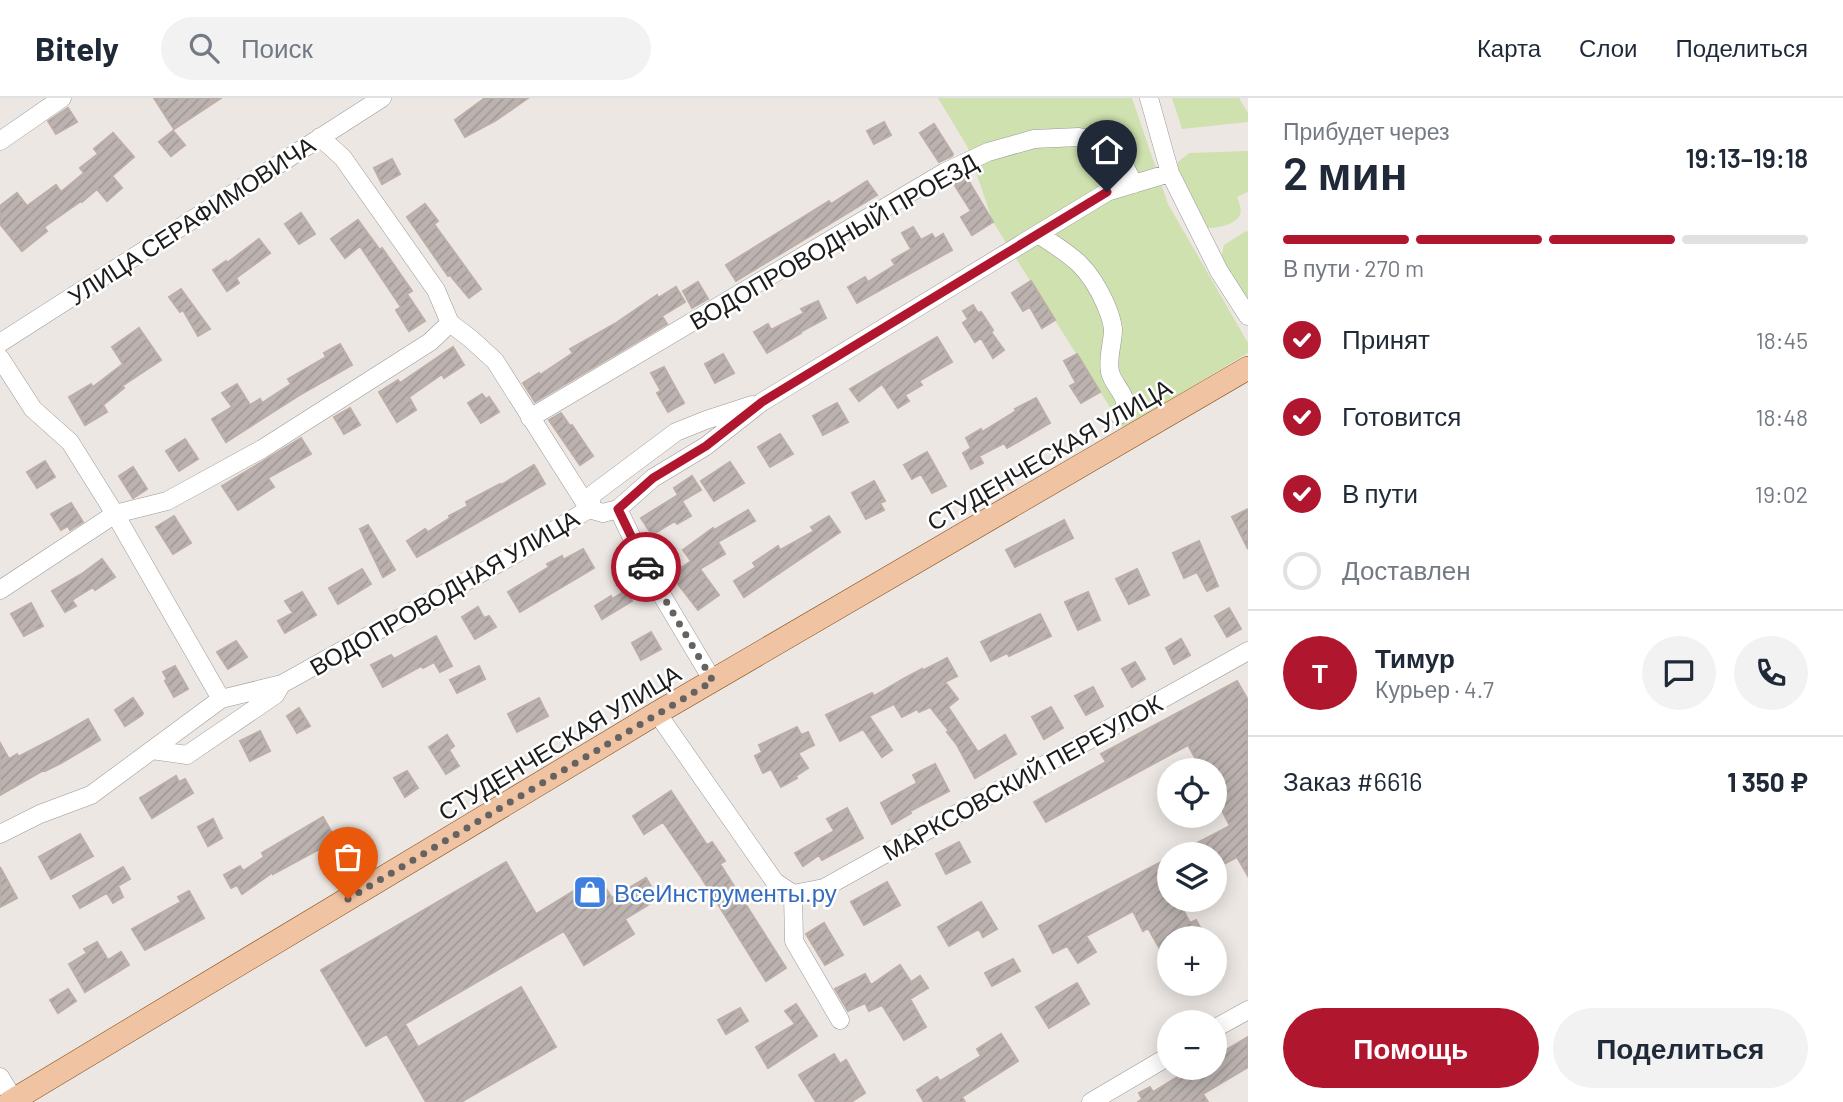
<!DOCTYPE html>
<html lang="ru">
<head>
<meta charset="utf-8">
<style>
	:root { --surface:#fff; --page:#f2f2f3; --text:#1f2937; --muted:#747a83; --line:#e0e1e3; --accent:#b1162f }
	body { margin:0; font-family:Barlow,sans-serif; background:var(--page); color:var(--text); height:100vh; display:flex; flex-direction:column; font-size:26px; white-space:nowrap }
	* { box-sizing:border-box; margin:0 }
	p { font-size:23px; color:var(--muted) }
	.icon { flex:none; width:38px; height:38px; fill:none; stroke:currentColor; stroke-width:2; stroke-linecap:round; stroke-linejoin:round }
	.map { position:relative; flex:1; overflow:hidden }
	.drawer { display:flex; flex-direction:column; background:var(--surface); width:595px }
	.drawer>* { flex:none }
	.fabs { position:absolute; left:1157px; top:660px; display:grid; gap:14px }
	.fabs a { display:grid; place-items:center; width:70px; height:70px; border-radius:50%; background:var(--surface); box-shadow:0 4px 18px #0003; font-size:35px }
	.pin { position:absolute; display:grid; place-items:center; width:60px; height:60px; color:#fff; margin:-72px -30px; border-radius:50% 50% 50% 0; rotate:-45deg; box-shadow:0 0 7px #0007 }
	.pin .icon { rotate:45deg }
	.courier { position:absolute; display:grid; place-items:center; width:70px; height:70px; margin:-35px; border:5px solid #b1162f; border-radius:50%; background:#fff; color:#222; box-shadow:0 2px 9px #0007 }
	.headline em { font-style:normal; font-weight:600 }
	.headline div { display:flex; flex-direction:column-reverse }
	.headline { display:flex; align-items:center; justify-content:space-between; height:119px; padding:0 35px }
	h1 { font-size:46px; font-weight:600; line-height:52px }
	.bar { display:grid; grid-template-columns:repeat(4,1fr); gap:10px 7px; align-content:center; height:84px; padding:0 35px }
	.bar i { height:9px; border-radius:5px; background:var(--line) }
	.bar .selected { background:var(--accent) }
	.bar p { grid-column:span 4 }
	.line { display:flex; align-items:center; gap:18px; padding:0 35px; border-top:2px solid var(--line) }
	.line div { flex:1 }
	.round { display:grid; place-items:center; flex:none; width:74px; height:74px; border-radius:37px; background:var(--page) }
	ol { padding:0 35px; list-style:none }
	li { display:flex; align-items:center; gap:21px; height:77px }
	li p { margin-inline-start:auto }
	li .icon { padding:7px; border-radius:50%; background:var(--accent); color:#fff; stroke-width:4 }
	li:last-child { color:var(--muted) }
	li i { width:38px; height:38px; border:4px solid var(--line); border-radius:50% }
	.button { display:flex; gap:14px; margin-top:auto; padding:14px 35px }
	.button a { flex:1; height:80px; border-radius:42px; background:var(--accent); color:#fff; font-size:28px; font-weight:600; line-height:80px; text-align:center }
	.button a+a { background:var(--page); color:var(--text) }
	header { display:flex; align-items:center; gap:42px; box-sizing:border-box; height:98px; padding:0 35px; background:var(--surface); border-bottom:2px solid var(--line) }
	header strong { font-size:33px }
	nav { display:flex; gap:38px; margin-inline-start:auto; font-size:24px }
	.search { width:490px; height:63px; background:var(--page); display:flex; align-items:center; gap:18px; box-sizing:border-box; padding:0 24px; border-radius:38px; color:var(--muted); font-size:26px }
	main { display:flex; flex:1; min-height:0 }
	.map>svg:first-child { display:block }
	.grass { fill:#cfe1ae }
	.building { fill:url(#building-hatch); stroke:#bcada7; stroke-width:2 }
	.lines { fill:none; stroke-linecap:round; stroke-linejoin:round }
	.minor-casing { stroke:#999; stroke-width:19 }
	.major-casing { stroke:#834b11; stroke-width:24 }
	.minor { stroke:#fff; stroke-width:18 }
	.major { stroke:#f0c3a3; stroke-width:23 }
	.done { stroke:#656362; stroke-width:7; stroke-dasharray:0 12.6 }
	.route { stroke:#b1162f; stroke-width:9 }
	.labels { text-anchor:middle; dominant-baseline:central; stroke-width:5; stroke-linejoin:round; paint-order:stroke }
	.street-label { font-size:24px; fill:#1c1c1c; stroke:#fff }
	.shop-label { font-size:24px; fill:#366cbe; stroke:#fff; text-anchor:start }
</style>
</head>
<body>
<header>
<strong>Bitely</strong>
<div class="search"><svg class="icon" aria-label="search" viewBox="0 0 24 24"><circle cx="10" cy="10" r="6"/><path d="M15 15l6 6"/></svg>Поиск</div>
<nav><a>Карта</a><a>Слои</a><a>Поделиться</a></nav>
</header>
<main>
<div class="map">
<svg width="1248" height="1004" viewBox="0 0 1248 1004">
	<defs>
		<pattern id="building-hatch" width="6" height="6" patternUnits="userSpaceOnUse" patternTransform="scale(1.75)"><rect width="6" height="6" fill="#bcb3b0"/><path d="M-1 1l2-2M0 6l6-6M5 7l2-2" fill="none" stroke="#a19997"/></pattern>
	</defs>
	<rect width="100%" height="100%" fill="#ece7e3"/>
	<!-- grass -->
	<path class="grass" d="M938,0H1132L1168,106L1248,245V255L1123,330L993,124L967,48Z
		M1172,0H1239L1248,15V24L1182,31Z
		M1248,53V94L1237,99C1239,104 1242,111 1240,117C1235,127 1217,130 1208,130L1204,127L1177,72L1178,64L1189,55Z
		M1246,133L1248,134V206L1221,160L1224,147Z"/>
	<!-- building -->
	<path class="building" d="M154,0H221L174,31Z
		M485,0H528L495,23L465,39L455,22Z
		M68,10L77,24L56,36L48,23Z
		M884,24L891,37L874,46L867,33Z
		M934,26L953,56L952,58L939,64L920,35Z
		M173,33L185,47L171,58L159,44Z
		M113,35L134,59L112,78L122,90L107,103L97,91L82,104L81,103L44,129L47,133L22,153L0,126V108L17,95L27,108L56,87L61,94L84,75L80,70L98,56L94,51Z
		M392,61L400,76L382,86L374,70Z
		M965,77L993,124L972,137L961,119L971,113L952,83Z
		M867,83L877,97L736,183L726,167L829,103L831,106Z
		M425,106L438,123L434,126L481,191L469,200L450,177L448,178L407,119Z
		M301,115L315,136L299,146L285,126Z
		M358,122L380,152L382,150L412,193L407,196L425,223L409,233L396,212L401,209L360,148L345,160L331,141Z
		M913,129L921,142L932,136L935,141L943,136L952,152L857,205L848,189L865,179L868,184L895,167L892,162L911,151L902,135Z
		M259,141L270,155L236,180L239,185L227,193L213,172L226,163L227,165Z
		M1031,183L1055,222L1042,230L1030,209L1023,213L1012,195Z
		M698,184L708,201L692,210L683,193Z
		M676,189L685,204L662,218L667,226L535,304L523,285L539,275L540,277L573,255L570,251L616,225L657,197L658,200Z
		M181,191L210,231L198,238L183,212L180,214L169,199Z
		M818,203L826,220L800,234L801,235L767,255L754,234L768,226L771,232L804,215L801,211Z
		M973,207L978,215L981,214L993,232L991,234L1004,252L993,260L981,240L975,244L963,225L968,221L963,213Z
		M139,230L161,262L122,288L124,290L103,307L107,314L85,327L69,299L91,286L93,289L123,266L112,249Z
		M937,239L952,264L919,283L922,287L905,297L909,303L898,310L882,286L859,303L850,291Z
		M340,246L352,267L298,298L226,344L212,321L232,309L222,295L237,286L250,307L260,301L262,305L291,286L288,281L326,259L324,255Z
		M453,249L464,267L444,280L442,276L409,299L416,312L397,324L379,294L398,282L400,285Z
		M723,256L734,275L715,285L705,266Z
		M1077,256L1100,294L1081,305L1070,288L1076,285L1064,263Z
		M664,269L684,305L668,314L657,295L661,293L651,275Z
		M482,296L486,301L489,299L499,314L481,325L468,305Z
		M1036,300L1050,325L1007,350L1004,345L979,358L983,365L971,371L963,355L971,350L966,340L981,331L982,334L1016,313L1015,311Z
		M837,305L848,324L823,337L813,318Z
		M350,310L360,327L344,336L334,319Z
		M561,315L570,328L572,327L593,358L580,367L549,322Z
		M780,336L793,356L770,369L758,349Z
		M301,340L311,356L268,380L274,389L238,412L222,388Z
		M185,341L198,361L179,373L166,353Z
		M927,354L946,388L932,395L921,376L912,381L904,367Z
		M45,363L55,379L37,390L27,374Z
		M730,364L744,385L714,403L701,383Z
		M534,367L545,386L417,459L407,443L425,431L428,434L450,420L449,418L468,408L466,404L500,386L501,387Z
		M133,369L147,391L133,400L119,378Z
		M692,378L701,392L682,403L691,418L677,426L675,423L652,437L641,420L678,397L674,390Z
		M874,383L885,403L880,405L884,412L866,421L852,395Z
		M71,405L83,424L70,432L68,428L61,432L51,416Z
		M1248,411V451L1232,419Z
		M748,412L755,423L718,444L725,456L700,471L719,497L698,512L671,477L691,463L683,452L713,430L714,432Z
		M174,418L191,445L173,456L156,429Z
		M829,418L840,434L744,499L734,483L756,469L753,465L778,448L780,452L814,433L811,429Z
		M1064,422L1073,440L1015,469L1006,452Z
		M368,427L395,472L383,479L360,431Z
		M1199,443L1218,488L1207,493L1197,474L1184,480L1173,455Z
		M583,451L594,470L520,514L508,494L549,469L547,466L562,458L563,462Z
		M102,461L115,479L95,492L93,489L72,502L76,508L65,514L52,493L83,475Z
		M362,471L371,486L338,506L329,490Z
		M1137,471L1149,497L1129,506L1116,481Z
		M625,493L632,503L602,521L595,508L611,498L612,501Z
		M302,494L316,517L285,535L278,523L293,515L285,503Z
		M1088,494L1100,522L1078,532L1065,504Z
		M31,505L43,528L24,538L11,516Z
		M478,509L484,520L489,518L496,529L475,541L462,519Z
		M1229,510L1241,531L1227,539L1215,518Z
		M1040,516L1051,538L1009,558L1007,555L991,563L981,544Z
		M651,534L661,551L641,562L632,545Z
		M436,538L452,568L440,574L434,564L423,570L421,568L383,589L371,567L391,557L394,561Z
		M1181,541L1190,557L1174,566L1166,550Z
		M236,543L247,559L228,571L217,554Z
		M947,560L957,578L945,584L958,601L948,609L978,654L1005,637L1016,656L975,680L957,647L947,634L949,633L930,609L919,614L917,611L902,619L894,606L869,618L892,652L882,659L863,631L840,643L826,617L872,595L874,598L903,581L922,571V573Z
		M1135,564L1145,581L1132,589L1122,571Z
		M175,568L188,591L174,599L165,583L167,581L163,574Z
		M479,568L485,581L457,595L450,582Z
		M1237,583L1248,602V778L1237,759L1214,771V756H1176L1230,728L1214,696V672H1202L1188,647L1046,724L1034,704L1106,664L1101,656Z
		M1093,589L1103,608L1086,617L1075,598Z
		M133,600L143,615L142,617L125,628L115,612Z
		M539,600L548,618L517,634L508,616Z
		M1051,609L1063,630L1044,641L1032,619Z
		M299,610L310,628L297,635L287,618Z
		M88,621L100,642L61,665L45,673L44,672L0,697V645L9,661L17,656L18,659L49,643Z
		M797,629L801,637L808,634L814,647L798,655L808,670L796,678L797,680L781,689L771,671L763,675L755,658L762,654L759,647Z
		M260,633L270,653L250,663L240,643Z
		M447,637L454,648L449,652L459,668L446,676L429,649Z
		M935,666L949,693L910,713L911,715L892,726L881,705L917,685L913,677Z
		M407,673L418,690L405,699L394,680Z
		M176,678L179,684L185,681L193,695L152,720L140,700Z
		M671,693L707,747L712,744L725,763L720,766L786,870L766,883L701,779L663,724L644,736L633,718Z
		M847,710L863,740L822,762L819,757L803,768L795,755L834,733L827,721Z
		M323,719L336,742L273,776V774L242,796L237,787L231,790L224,777L240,768L243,773L264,759L262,755Z
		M213,721L222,740L208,748L198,729Z
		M80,736L93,758L51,781L39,759Z
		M959,744L970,764L946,776L936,756Z
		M1169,760V802H1178L1190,825L1196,822L1206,840H1169V867L1148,830L1143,833L1133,813L1086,838L1096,854L1078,865L1067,848L1053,855L1039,828Z
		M506,764L536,816L598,778L612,800L646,780L658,801L625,821L634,836L584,867L564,833L405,926L418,949L521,889L556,949L461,1004H426L387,936L366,948L321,872Z
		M0,769L17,800L0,809Z
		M123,769L130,781L118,788L123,799L113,805L107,795L80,810L73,798Z
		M887,784L900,807L864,827L851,804Z
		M189,793L204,820L145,852L132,831L181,804L178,799Z
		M981,804L997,831L983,839L979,831L949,848L938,829Z
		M824,825L843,857L825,867L806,836Z
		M97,844L108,862L121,854L129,867L85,894L69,866L87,855L84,851Z
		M1013,861L1020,873L992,888L985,875Z
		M900,867L911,884L920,878L928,890L910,901L926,929L904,942L882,907L869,913L865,905L848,913L835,891L865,876L871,887Z
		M1077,885L1089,906L1049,930L1036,909Z
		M68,891L76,903L58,915L50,902Z
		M796,906L817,938L768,970L756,949L795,926L785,913Z
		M740,910L748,923L726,936L718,922Z
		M1001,936L1018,963L962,999L965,1004H924L917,992L937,979L940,983L981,958L977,951Z
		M1248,939V969L1203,996L1208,1004H1138L1142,1001L1139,995L1150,989L1153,994L1192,970H1214V959Z
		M834,956L840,966L846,962L865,995L851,1004H816L799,977Z"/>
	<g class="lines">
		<!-- minor casing -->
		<g class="minor-casing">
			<path id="minor" d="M1149,0L1170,75L1219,173L1248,218
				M320,39L343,60L436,192L450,225L471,241L495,263L589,411
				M0,43L62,0
				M1038,136C1072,158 1088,167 1105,205C1109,214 1112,222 1113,231C1113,246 1107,260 1110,274C1114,291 1135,301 1119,317
				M0,245L382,0
				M0,260L33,311L70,344L115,416L221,601
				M530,320L945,74L988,54L1034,41L1079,39L1112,45L1134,86
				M589,411L593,396L676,334L706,322L752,307
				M618,411L651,479L713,583
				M0,492L115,416L167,403L262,351L430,244L450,225
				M657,615L775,784L793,796L794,843L840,922
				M152,652L187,657L275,597L281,587
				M0,736L40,716L91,697L221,601L282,586L515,456L589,411L603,415L618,411L653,380L706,348L762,304L1107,94L1170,75
				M793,796L824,790L1248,553
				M1214,931L1248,912
				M0,979L14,1002
				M1091,1004L1169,958"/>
		</g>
		<!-- major casing -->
		<g class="major-casing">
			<path id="major" d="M10,1004L657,615L1248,270"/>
		</g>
		<!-- minor -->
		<use href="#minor" class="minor"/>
		<!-- major -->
		<use href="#major" class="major"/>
	</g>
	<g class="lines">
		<!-- done -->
		<path class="done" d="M348,801L713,583L646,469"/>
		<!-- route -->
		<path class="route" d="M646,469L618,411L653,380L706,348L762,304L1107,94"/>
	</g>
	<!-- icons -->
	<defs>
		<g id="shop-square" transform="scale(1.75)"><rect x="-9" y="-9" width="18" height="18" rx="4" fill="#3f7fe0" stroke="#fff"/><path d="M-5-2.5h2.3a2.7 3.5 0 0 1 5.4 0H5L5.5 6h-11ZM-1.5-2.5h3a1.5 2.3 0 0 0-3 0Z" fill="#fff"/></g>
	</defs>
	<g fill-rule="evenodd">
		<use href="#shop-square" x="590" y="794"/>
	</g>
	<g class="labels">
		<!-- street labels -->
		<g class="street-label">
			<text transform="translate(191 122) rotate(-33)">УЛИЦА СЕРАФИМОВИЧА</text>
			<text transform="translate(833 143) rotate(-30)">ВОДОПРОВОДНЫЙ ПРОЕЗД</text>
			<text transform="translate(1049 356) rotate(-30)">СТУДЕНЧЕСКАЯ УЛИЦА</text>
			<text transform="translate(444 494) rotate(-30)">ВОДОПРОВОДНАЯ УЛИЦА</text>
			<text transform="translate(559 644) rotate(-31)">СТУДЕНЧЕСКАЯ УЛИЦА</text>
			<text transform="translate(1022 679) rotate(-29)">МАРКСОВСКИЙ ПЕРЕУЛОК</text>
		</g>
		<!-- shop labels -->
		<g class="shop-label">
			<text x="614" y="794">ВсеИнструменты.ру</text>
		</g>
	</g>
</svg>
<div class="fabs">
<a><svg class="icon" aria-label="locate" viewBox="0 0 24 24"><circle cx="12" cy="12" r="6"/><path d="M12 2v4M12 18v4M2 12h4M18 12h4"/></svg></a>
<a><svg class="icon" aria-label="layers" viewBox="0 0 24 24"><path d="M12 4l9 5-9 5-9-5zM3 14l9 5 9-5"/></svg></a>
<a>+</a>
<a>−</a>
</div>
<div class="pin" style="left:348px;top:801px;background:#ea580c"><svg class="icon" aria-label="bag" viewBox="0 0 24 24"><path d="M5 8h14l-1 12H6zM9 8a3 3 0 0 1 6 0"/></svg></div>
<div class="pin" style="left:1107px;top:94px;background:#1f2937"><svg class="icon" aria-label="home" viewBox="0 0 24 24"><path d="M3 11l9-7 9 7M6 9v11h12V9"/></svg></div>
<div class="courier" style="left:646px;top:469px"><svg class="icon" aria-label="car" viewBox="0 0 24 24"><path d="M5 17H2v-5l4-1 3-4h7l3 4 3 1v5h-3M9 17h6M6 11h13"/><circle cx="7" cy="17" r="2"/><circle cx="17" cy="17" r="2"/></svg></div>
</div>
<section class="drawer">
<div class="headline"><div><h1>2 мин</h1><p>Прибудет через</p></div><em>19:13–19:18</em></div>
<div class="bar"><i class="selected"></i><i class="selected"></i><i class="selected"></i><i></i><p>В пути · 270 m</p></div>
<ol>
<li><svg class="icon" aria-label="check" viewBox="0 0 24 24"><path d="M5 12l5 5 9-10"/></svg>Принят<p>18:45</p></li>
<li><svg class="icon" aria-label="check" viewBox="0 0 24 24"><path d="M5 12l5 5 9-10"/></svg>Готовится<p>18:48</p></li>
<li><svg class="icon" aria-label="check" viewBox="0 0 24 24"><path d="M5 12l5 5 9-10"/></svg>В пути<p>19:02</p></li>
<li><i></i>Доставлен</li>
</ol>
<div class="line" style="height:126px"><b class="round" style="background:var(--accent);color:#fff">Т</b><div><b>Тимур</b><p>Курьер · 4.7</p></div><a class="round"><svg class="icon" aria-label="chat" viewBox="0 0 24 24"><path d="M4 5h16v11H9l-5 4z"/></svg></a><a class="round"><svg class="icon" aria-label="phone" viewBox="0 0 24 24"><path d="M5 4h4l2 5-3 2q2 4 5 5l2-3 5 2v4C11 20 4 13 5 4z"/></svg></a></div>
<div class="line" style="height:91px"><div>Заказ #6616</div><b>1 350 ₽</b></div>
<div class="button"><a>Помощь</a><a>Поделиться</a></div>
</section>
</main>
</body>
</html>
